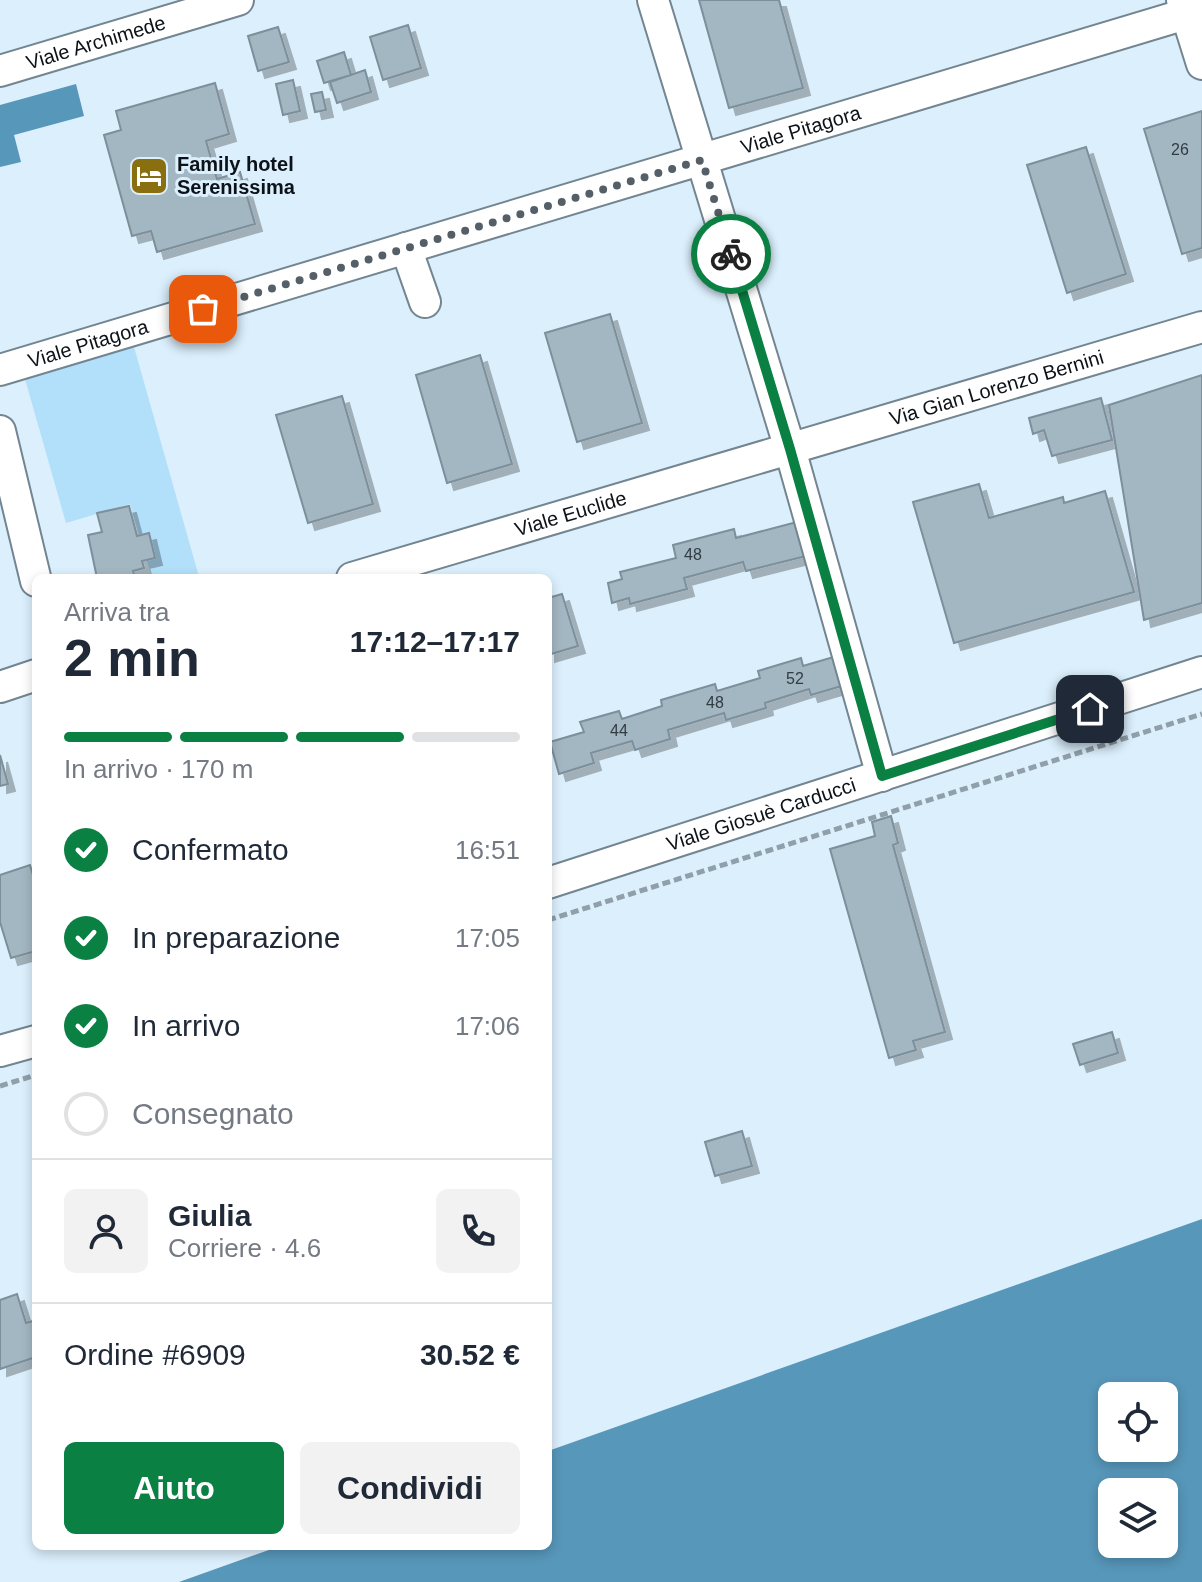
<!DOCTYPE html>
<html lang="it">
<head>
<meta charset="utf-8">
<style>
	:root { --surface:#fff; --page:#f2f2f3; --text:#1f2937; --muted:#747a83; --line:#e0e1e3; --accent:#0b8043 }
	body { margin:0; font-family:Arial,sans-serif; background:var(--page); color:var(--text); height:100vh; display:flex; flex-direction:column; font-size:30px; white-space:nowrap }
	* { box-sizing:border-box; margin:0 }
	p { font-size:26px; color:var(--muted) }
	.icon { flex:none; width:44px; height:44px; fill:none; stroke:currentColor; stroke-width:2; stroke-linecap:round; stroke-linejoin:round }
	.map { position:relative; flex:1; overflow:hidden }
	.panel { position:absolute; left:32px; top:574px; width:520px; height:976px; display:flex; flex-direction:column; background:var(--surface); border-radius:12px; box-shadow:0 4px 12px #0003 }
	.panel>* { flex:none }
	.tools { position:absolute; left:1098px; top:1382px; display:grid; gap:16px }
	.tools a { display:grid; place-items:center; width:80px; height:80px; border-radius:12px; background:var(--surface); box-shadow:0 4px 12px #0003; font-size:40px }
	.pin { position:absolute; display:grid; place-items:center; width:68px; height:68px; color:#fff; margin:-34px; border-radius:16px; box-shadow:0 4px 12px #0006 }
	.courier { position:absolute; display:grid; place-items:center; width:80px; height:80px; margin:-40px; border:6px solid #0b8043; border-radius:50%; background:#fff; color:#222; box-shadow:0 2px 10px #0007 }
	.headline em { font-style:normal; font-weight:800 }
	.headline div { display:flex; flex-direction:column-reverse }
	.headline { display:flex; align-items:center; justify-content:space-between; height:136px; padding:0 32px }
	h1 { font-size:52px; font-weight:800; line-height:60px }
	.bar { display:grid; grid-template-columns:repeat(4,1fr); gap:12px 8px; align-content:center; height:96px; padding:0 32px }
	.bar i { height:10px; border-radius:6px; background:var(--line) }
	.bar .current { background:var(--accent) }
	.bar p { grid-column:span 4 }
	.line { display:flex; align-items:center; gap:20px; padding:0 32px; border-top:2px solid var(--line) }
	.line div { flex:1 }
	.round { display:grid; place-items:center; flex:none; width:84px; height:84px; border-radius:12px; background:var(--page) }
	ol { padding:0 32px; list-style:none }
	li { display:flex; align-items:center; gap:24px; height:88px }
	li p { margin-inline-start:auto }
	li .icon { padding:8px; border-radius:50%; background:var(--accent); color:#fff; stroke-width:4 }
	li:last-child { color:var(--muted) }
	li i { width:44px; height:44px; border:4px solid var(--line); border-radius:50% }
	.action { display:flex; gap:16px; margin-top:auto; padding:16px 32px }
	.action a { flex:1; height:92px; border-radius:12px; background:var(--accent); color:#fff; font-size:32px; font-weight:800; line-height:92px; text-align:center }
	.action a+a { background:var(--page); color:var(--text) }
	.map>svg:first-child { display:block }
	.green { fill:#b2dff9 }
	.water { fill:#5797ba; fill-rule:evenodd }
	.building { fill:#a3b7c2; stroke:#7c8f9a; stroke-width:2; filter:url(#shadow) }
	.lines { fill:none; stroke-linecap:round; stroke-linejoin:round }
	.minor-casing { stroke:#738590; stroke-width:34 }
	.path { stroke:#909fa9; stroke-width:5; stroke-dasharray:8 4; stroke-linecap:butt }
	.minor { stroke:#fff; stroke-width:30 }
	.done { stroke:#545f67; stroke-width:8; stroke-dasharray:0 14.4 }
	.route { stroke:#0b8043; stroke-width:10 }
	.labels { text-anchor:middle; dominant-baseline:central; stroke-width:6; stroke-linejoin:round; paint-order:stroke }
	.number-label { font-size:16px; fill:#323b42 }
	.street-label { font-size:20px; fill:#0c1217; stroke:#dbeffc }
	.poi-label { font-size:20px; font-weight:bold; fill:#0c1217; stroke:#dbeffc; text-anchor:start }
</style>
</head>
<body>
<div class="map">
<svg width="1202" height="1582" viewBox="0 0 1202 1582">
	<defs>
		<filter id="shadow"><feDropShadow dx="7" dy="7" stdDeviation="0" flood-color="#0004"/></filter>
	</defs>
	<rect width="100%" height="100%" fill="#dbeffc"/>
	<!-- green -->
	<path class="green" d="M134,347L199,577L194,578H152L130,504L66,523L25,379Z"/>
	<!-- water -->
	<path class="water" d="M76,84L84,116L14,135L21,162L0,167V105Z
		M1202,1219V1582H179L280,1546H548V1451ZM1112,1396H1164V1448H1112ZM1112,1492H1164V1544H1112Z"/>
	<!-- building -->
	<path class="building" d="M699,0H779L803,88L729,108Z
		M408,25L421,68L383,80L370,37Z
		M278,27L289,62L258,71L248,36Z
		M344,52L351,75L324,83L317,61Z
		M365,70L371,92L337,103L330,82Z
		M293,80L300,111L283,115L276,84Z
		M215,83L229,134L206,141L217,179L240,172L255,224L157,252L151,231L132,236L104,135L121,130L116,111Z
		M322,92L326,110L315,112L311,94Z
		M1202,111V248L1182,254L1144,129Z
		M1086,147L1126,274L1067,293L1027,165Z
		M610,314L642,423L577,442L545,333Z
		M480,355L512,464L447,483L416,375Z
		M1202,375V603L1144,620L1109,405Z
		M342,396L373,504L308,523L276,415Z
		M1101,398L1112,440L1052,456L1044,430L1033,434L1029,418Z
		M979,484L989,518L1063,497L1064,503L1105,491L1134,592L954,643L913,502Z
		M129,506L137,536L149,533L155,558L142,561L144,568L133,571L135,578H97L88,535L102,532L97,513Z
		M797,522L806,556L746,571L743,562L684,578L687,589L630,604L629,598L612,603L608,583L622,579L620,572L676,558L673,545L734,529L736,538Z
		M562,594L578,646L548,655V598Z
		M837,656L845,685L811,695L809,689L765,703L766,708L726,720L724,713L668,730L670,739L635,750L632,741L591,753L594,763L559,774L550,742L584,732L580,722L619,711L622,719L662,706L661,700L715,684L717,691L760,678L758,671L801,658L803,666Z
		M0,755L8,784L0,786Z
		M891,816L898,843L893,845L945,1032L913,1041L916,1050L889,1058L830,849L875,836L872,822Z
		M30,865L33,875L36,874V951L11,958L0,922V875Z
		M1112,1032L1118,1053L1080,1065L1073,1044Z
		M742,1131L752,1166L715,1176L705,1142Z
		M17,1294L26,1323L36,1320V1357L0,1369V1300Z"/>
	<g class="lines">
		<!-- minor casing -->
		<g class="minor-casing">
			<g id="minor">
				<path d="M653,0L790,449L882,776"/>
				<path d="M1182,0L1202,64"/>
				<path id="s1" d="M0,71L238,0"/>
				<path d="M406,248L425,302"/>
				<path id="s2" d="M0,370L1186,14L1202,1"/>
				<path d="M0,431L36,581"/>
				<path id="s3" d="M352,578L1202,327"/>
				<path d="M0,687L36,675"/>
				<path id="s4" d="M548,883L1202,672"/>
				<path d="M0,1051L36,1041"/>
			</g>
		</g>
		<!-- path -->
		<path class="path" d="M548,920L1202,714
			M0,1086L36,1075"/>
		<!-- minor -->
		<use href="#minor" class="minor"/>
	</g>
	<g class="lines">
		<!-- done -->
		<path class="done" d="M203,309L702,160L731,254"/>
		<!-- route -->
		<path class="route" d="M731,254L790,449L882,776L1090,709"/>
	</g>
	<!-- icons -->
	<defs>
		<g id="hotel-square" transform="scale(2)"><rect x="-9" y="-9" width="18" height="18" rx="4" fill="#896f0f" stroke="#dbeffc"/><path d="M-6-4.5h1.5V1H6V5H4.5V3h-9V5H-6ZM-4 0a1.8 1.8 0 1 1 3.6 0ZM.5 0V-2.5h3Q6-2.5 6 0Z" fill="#fff"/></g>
	</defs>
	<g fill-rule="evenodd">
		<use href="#hotel-square" x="149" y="176"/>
	</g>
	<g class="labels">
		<!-- number labels -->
		<g class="number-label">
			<text x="1180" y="149">26</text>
			<text x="693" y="554">48</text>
			<text x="795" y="678">52</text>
			<text x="715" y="702">48</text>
			<text x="619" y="730">44</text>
		</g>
		<!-- street labels -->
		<g class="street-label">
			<text stroke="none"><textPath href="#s1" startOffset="100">Viale Archimede</textPath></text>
			<text stroke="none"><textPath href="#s2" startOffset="836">Viale Pitagora</textPath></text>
			<text stroke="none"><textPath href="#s2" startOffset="92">Viale Pitagora</textPath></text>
			<text stroke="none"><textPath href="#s3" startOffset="672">Via Gian Lorenzo Bernini</textPath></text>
			<text stroke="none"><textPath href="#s3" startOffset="228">Viale Euclide</textPath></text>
			<text stroke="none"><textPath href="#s4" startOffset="224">Viale Giosuè Carducci</textPath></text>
		</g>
		<!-- poi labels -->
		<g class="poi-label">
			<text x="177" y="164">Family hotel<tspan x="177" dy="23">Serenissima</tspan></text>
		</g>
	</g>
</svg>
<div class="tools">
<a><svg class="icon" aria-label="locate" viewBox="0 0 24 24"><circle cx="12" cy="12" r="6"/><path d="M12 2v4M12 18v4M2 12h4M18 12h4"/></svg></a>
<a><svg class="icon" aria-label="layers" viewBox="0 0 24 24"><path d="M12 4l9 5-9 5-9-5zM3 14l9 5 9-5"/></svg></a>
</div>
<div class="pin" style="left:203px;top:309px;background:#ea580c"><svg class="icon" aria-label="bag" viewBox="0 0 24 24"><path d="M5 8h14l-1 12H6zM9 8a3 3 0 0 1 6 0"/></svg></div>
<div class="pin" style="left:1090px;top:709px;background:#1f2937"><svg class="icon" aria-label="home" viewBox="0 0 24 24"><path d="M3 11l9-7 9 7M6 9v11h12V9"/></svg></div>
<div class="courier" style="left:731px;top:254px"><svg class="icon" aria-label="bike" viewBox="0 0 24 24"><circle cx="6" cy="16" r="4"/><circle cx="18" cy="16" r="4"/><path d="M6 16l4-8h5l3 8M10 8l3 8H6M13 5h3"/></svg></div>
<section class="panel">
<div class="headline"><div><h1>2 min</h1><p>Arriva tra</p></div><em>17:12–17:17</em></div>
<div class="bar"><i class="current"></i><i class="current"></i><i class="current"></i><i></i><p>In arrivo · 170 m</p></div>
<ol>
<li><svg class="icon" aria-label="check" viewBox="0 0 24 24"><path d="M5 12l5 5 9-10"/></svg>Confermato<p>16:51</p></li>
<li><svg class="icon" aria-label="check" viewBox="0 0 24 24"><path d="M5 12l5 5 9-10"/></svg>In preparazione<p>17:05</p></li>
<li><svg class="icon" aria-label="check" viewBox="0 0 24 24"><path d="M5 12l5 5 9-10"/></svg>In arrivo<p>17:06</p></li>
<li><i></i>Consegnato</li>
</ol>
<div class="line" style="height:144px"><a class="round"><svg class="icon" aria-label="person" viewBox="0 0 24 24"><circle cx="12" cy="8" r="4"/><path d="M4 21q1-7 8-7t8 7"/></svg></a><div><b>Giulia</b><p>Corriere · 4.6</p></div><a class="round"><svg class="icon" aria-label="phone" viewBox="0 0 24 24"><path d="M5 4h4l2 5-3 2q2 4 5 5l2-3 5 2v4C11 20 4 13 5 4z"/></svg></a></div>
<div class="line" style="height:104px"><div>Ordine #6909</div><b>30.52 €</b></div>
<div class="action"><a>Aiuto</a><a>Condividi</a></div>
</section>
</div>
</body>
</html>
